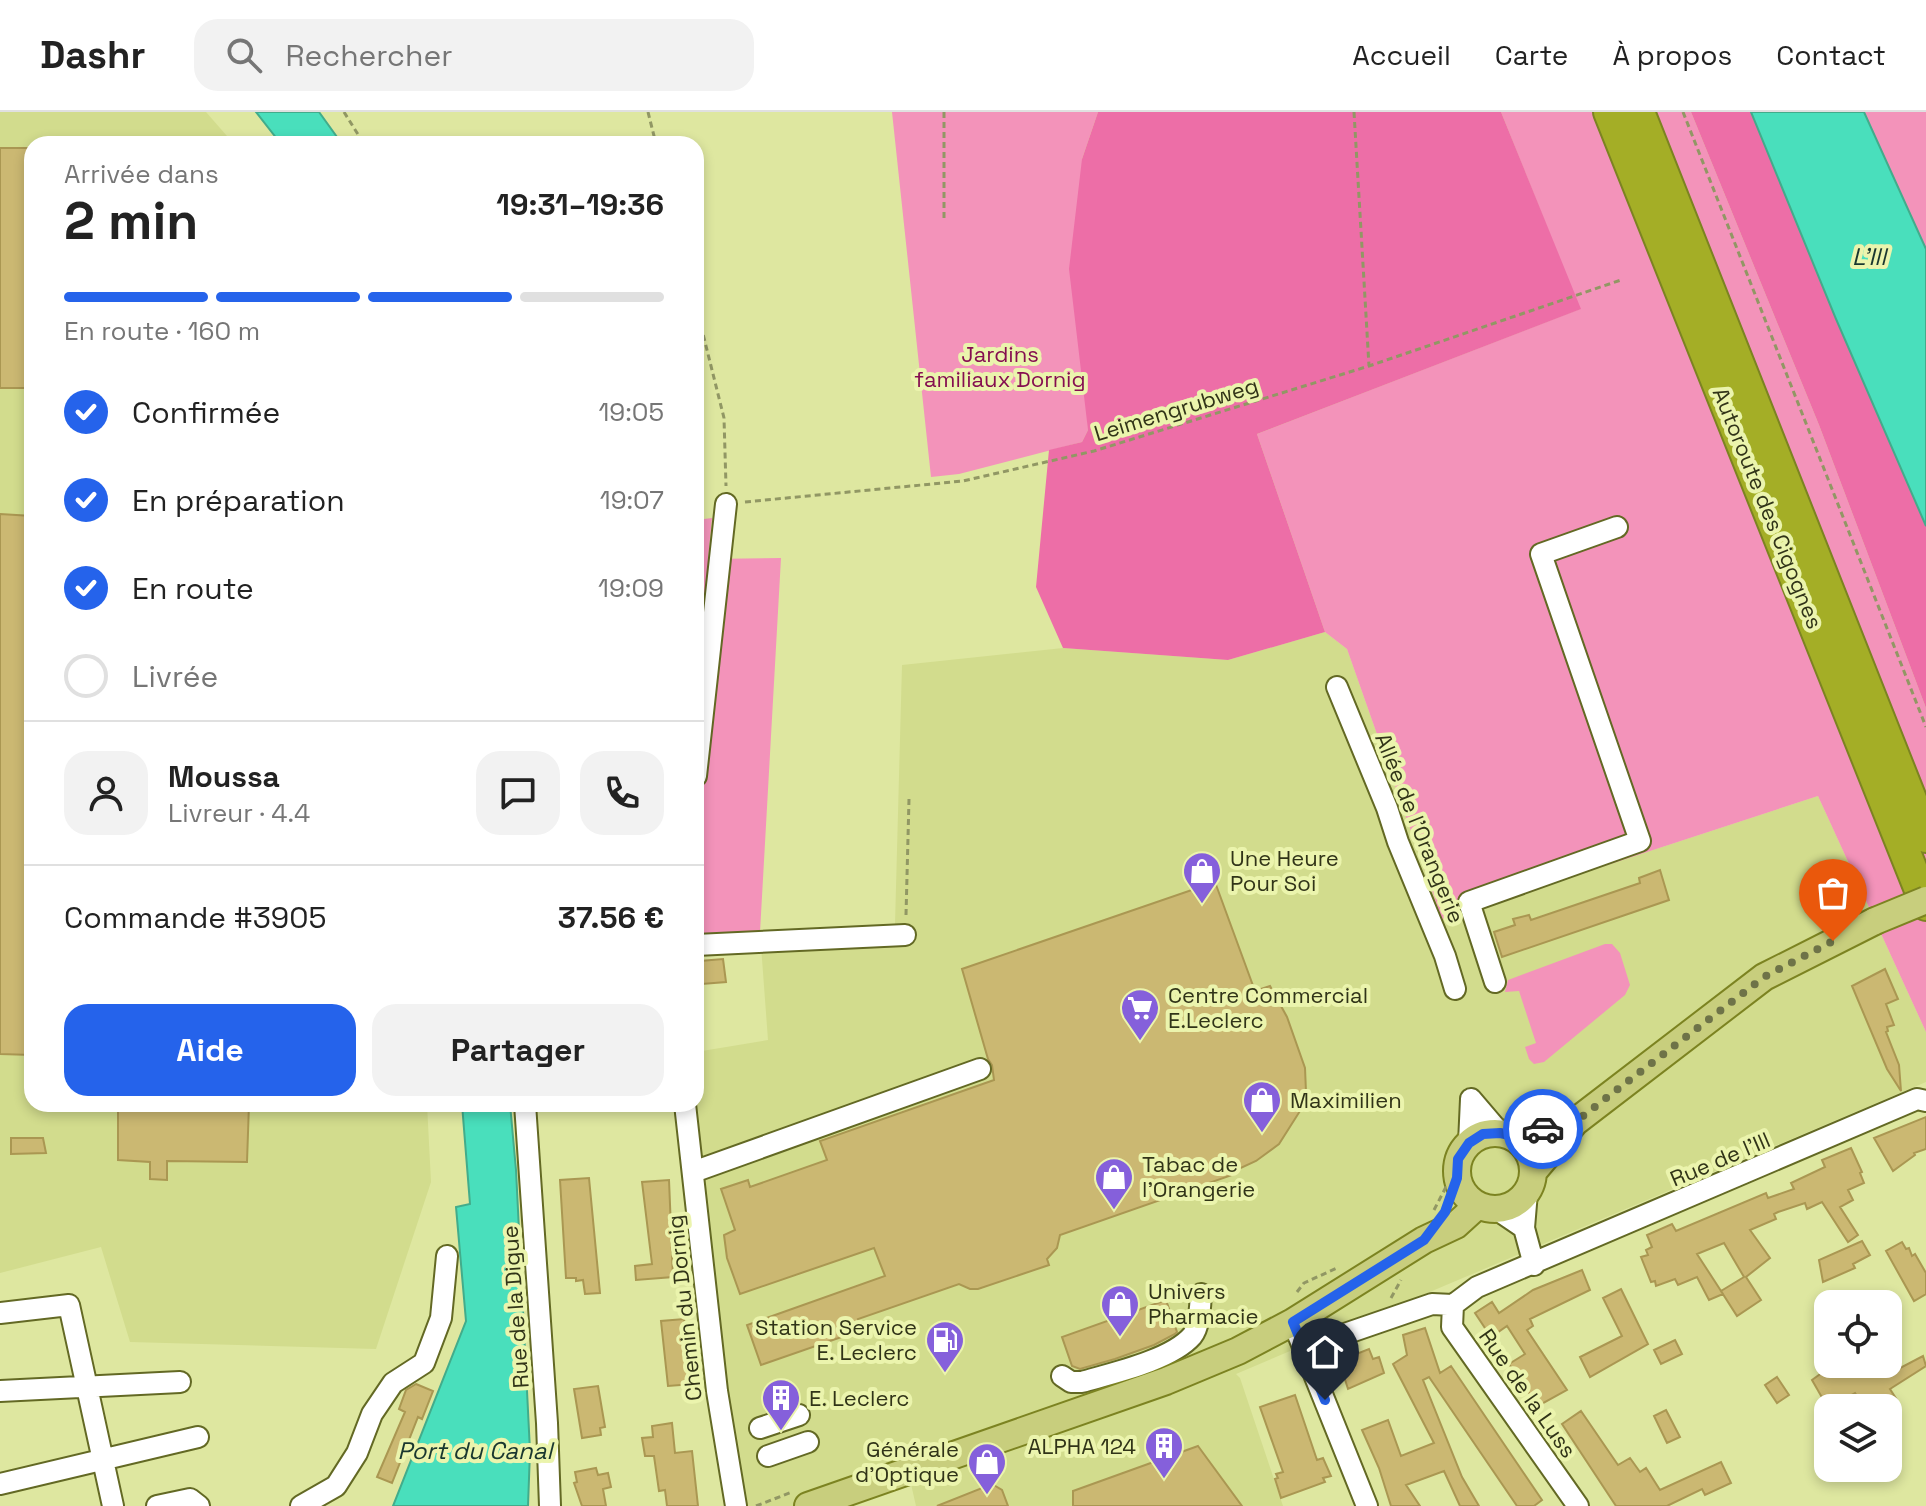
<!DOCTYPE html>
<html lang="fr">
<head>
<meta charset="utf-8">
<style>
	:root { --surface:#fff; --page:#f2f2f2; --text:#222; --muted:#767676; --line:#e0e0e0; --accent:#2563eb }
	body { margin:0; font-family:"Space Grotesk",sans-serif; background:var(--page); color:var(--text); height:100vh; display:flex; flex-direction:column; font-size:30px; white-space:nowrap }
	* { box-sizing:border-box; margin:0 }
	p { font-size:26px; color:var(--muted) }
	.icon { flex:none; width:44px; height:44px; fill:none; stroke:currentColor; stroke-width:2; stroke-linecap:round; stroke-linejoin:round }
	.map { position:relative; flex:1; overflow:hidden }
	.drawer { position:absolute; left:24px; top:24px; width:680px; height:976px; display:flex; flex-direction:column; background:var(--surface); border-radius:24px; box-shadow:0 4px 12px #0003 }
	.drawer>* { flex:none }
	.controls { position:absolute; left:1814px; top:1178px; display:grid; gap:16px }
	.controls a { display:grid; place-items:center; width:88px; height:88px; border-radius:16px; background:var(--surface); box-shadow:0 4px 12px #0003; font-size:40px }
	.pin { position:absolute; display:grid; place-items:center; width:68px; height:68px; color:#fff; margin:-82px -34px; border-radius:50% 50% 50% 0; rotate:-45deg; box-shadow:0 0 8px #0007 }
	.pin .icon { rotate:45deg }
	.courier { position:absolute; display:grid; place-items:center; width:80px; height:80px; margin:-40px; border:6px solid #2563eb; border-radius:50%; background:#fff; color:#222; box-shadow:0 2px 10px #0007 }
	.headline em { font-style:normal; font-weight:700 }
	.headline div { display:flex; flex-direction:column-reverse }
	.headline { display:flex; align-items:center; justify-content:space-between; height:136px; padding:0 40px }
	h1 { font-size:52px; font-weight:700; line-height:60px }
	.bar { display:grid; grid-template-columns:repeat(4,1fr); gap:12px 8px; align-content:center; height:96px; padding:0 40px }
	.bar i { height:10px; border-radius:6px; background:var(--line) }
	.bar .on { background:var(--accent) }
	.bar p { grid-column:span 4 }
	.line { display:flex; align-items:center; gap:20px; padding:0 40px; border-top:2px solid var(--line) }
	.line div { flex:1 }
	.round { display:grid; place-items:center; flex:none; width:84px; height:84px; border-radius:24px; background:var(--page) }
	ol { padding:0 40px; list-style:none }
	li { display:flex; align-items:center; gap:24px; height:88px }
	li p { margin-inline-start:auto }
	li .icon { padding:8px; border-radius:50%; background:var(--accent); color:#fff; stroke-width:4 }
	li:last-child { color:var(--muted) }
	li i { width:44px; height:44px; border:4px solid var(--line); border-radius:50% }
	.action { display:flex; gap:16px; margin-top:auto; padding:16px 40px }
	.action a { flex:1; height:92px; border-radius:24px; background:var(--accent); color:#fff; font-size:32px; font-weight:700; line-height:92px; text-align:center }
	.action a+a { background:var(--page); color:var(--text) }
	header { display:flex; align-items:center; gap:48px; box-sizing:border-box; height:112px; padding:0 40px; background:var(--surface); border-bottom:2px solid var(--line) }
	header strong { font-size:38px }
	nav { display:flex; gap:44px; margin-inline-start:auto; font-size:28px }
	.search { width:560px; height:72px; background:var(--page); display:flex; align-items:center; gap:20px; box-sizing:border-box; padding:0 28px; border-radius:24px; color:var(--muted); font-size:30px }
	.map>svg:first-child { display:block }
	.built { fill:#d2dc8d }
	.green { fill:#f393ba }
	.forest { fill:#ed6ea7 }
	.water { fill:#49dfbc; stroke:#42ac8b; stroke-width:2 }
	.building { fill:#cbb872; stroke:#aa9752; stroke-width:2 }
	.lines { fill:none; stroke-linecap:round; stroke-linejoin:round }
	.minor-casing { stroke:#636924; stroke-width:24 }
	.major-casing { stroke:#7c8321; stroke-width:30 }
	.highway-casing { stroke:#7c8321; stroke-width:34 }
	.path { stroke:#919764; stroke-width:3; stroke-dasharray:6 4; stroke-linecap:butt }
	.minor { stroke:#fff; stroke-width:20 }
	.major { stroke:#c8ce7d; stroke-width:26 }
	.highway { stroke:#a4ae26; stroke-width:30 }
	.major-bridge-casing { stroke:#7c8321; stroke-width:30; stroke-linecap:butt }
	.major-bridge { stroke:#c8ce7d; stroke-width:26 }
	.done { stroke:#6e7348; stroke-width:8; stroke-dasharray:0 14.4 }
	.route { stroke:#2563eb; stroke-width:10 }
	.labels { text-anchor:middle; dominant-baseline:central; stroke-width:8; stroke-linejoin:round; paint-order:stroke }
	.park-label { font-size:22px; fill:#850e50; stroke:#ebf4ad }
	.street-label { font-size:22px; fill:#313418; stroke:#ebf4ad }
	.poi-label { font-size:22px; fill:#313418; stroke:#ebf4ad; text-anchor:start }
	.water-label { font-size:24px; font-style:italic; fill:#19372f; stroke:#ebf4ad }
</style>
</head>
<body>
<header>
<strong>Dashr</strong>
<div class="search"><svg class="icon" aria-label="search" viewBox="0 0 24 24"><circle cx="10" cy="10" r="6"/><path d="M15 15l6 6"/></svg>Rechercher</div>
<nav><a>Accueil</a><a>Carte</a><a>À propos</a><a>Contact</a></nav>
</header>
<div class="map">
<svg width="1926" height="1394" viewBox="0 0 1926 1394">
	<rect width="100%" height="100%" fill="#dee7a0"/>
	<!-- built -->
	<path class="built" d="M0,0H206L234,32H32V992H427L431,1070L376,1237L130,1230L101,1135L0,1161Z
		M1325,520L1347,537L1442,807L1818,684L1926,920V970L1236,1262L1240,1266L1283,1394H916L911,1372L836,1394H727L679,992H696V940L768,928L760,820L895,812L902,553L1063,536L1228,548Z"/>
	<!-- green -->
	<path class="green" d="M892,0H1098L1082,47L1088,318L1082,330L959,362L931,365Z
		M1501,0H1691L1819,313L1926,596V920L1818,684L1442,807L1347,537L1325,520L1257,322L1580,197Z
		M1864,0H1926V137Z
		M712,406L708,447L781,446L760,820L696,823V408Z
		M1605,832H1612L1620,841L1630,873L1625,883L1544,950L1534,952L1529,947L1525,935L1536,931L1519,879L1505,880L1508,868Z"/>
	<!-- forest -->
	<path class="forest" d="M1098,0H1501L1581,197L1257,322L1325,520L1228,548L1063,536L1036,475L1049,338L1082,330L1088,318L1069,157L1082,47Z
		M1691,0H1751L1836,207L1921,402L1926,414V596L1819,313Z"/>
	<!-- water -->
	<path class="water" d="M256,0H319L342,32H281Z
		M1751,0H1864L1926,137V414L1836,207Z
		M462,992H510L516,1058L530,1339L528,1394H393L466,1209L456,1095L470,1092Z"/>
	<!-- building -->
	<path class="building" d="M0,36H32V257L30,276H0Z
		M0,402L32,404V943L0,942Z
		M1660,758L1669,788L1502,845L1494,820L1515,813L1513,807L1529,803L1531,808L1640,771L1639,766Z
		M1215,770L1255,879L1270,874L1287,905L1305,956L1306,980L1302,981L1300,999L1279,1032L1256,1049L1234,1059L1235,1062L1060,1123L1057,1136L1047,1147L1049,1153L978,1177H970L959,1172L858,1207L862,1218L761,1253L747,1213L885,1164L874,1136L740,1182L727,1146L724,1123L735,1118L721,1077L748,1068L750,1075L827,1048L820,1029L994,968L992,953L988,947L962,857Z
		M723,847L726,870L702,872L700,849Z
		M1885,857L1898,887L1886,892L1894,913L1887,915L1888,919L1886,920L1899,953L1901,979L1887,957L1852,874Z
		M118,992H249L247,1050L167,1049V1068L150,1067V1050L118,1048Z
		M1926,1005V1037L1914,1041L1915,1043L1893,1059L1874,1026Z
		M11,1026H43L46,1041L11,1042Z
		M1851,1036L1862,1060L1860,1061L1864,1071L1848,1078L1853,1088L1840,1095L1858,1123L1848,1130L1822,1090L1807,1097L1805,1091L1778,1100L1774,1102L1776,1107L1750,1118L1770,1146L1746,1165L1761,1188L1737,1204L1721,1179L1744,1165L1724,1131L1697,1142L1723,1182L1709,1188L1697,1165L1678,1173L1675,1167L1656,1174L1655,1169L1651,1170L1641,1145L1648,1143L1646,1138L1652,1135L1647,1123L1672,1112L1676,1119L1766,1081L1768,1086L1794,1077L1791,1071L1825,1055L1822,1048Z
		M589,1066L600,1181L585,1182L583,1168L576,1169V1166H566L560,1068Z
		M669,1068L673,1165L636,1168L635,1154L652,1152L642,1070Z
		M1862,1129L1870,1143L1853,1152L1855,1156L1823,1170L1819,1148Z
		M1902,1130L1906,1137L1909,1136L1912,1144L1915,1142L1926,1161V1182L1914,1189L1886,1139Z
		M1582,1158L1590,1178L1530,1207L1533,1214L1527,1218L1567,1278L1538,1294L1509,1252L1525,1242L1507,1214L1491,1225L1475,1201L1492,1190L1499,1201L1533,1178Z
		M1621,1177L1648,1232L1590,1265L1580,1245L1622,1224L1603,1186Z
		M1166,1188L1177,1220L1175,1222L1154,1233L1115,1247L1080,1257L1072,1254L1062,1225Z
		M684,1207L693,1272L668,1274L661,1209Z
		M1425,1216L1440,1261L1451,1254L1542,1388L1534,1394H1517L1429,1265L1423,1268L1462,1365L1479,1394H1460L1444,1359L1406,1373L1420,1394H1391L1379,1356L1362,1318L1388,1308L1401,1344L1434,1331L1393,1252L1407,1243L1403,1223Z
		M1675,1228L1682,1242L1661,1252L1654,1238Z
		M1369,1237L1373,1247L1379,1245L1384,1261L1348,1277L1341,1255L1348,1252L1346,1246Z
		M1923,1244L1926,1254L1890,1277L1897,1288L1885,1296H1865L1855,1281L1828,1296L1812,1268L1834,1252H1840L1846,1264L1866,1252H1878L1885,1264Z
		M1777,1265L1789,1283L1777,1291L1765,1273Z
		M416,1272L433,1279L422,1307L418,1305L392,1371L377,1365L405,1300L399,1297L406,1278Z
		M598,1274L605,1315L600,1316L601,1323L582,1326L574,1277Z
		M1295,1283L1317,1348L1323,1346L1331,1364L1323,1366L1325,1370L1281,1386L1275,1367L1278,1366L1276,1362L1283,1360L1260,1295Z
		M1666,1298L1680,1325L1667,1331L1654,1304Z
		M1581,1299L1618,1353L1630,1346L1640,1360L1646,1356L1660,1378L1721,1350L1731,1371L1705,1383L1702,1377L1667,1394H1616L1562,1312Z
		M672,1311L675,1341L692,1339L698,1394H667L665,1378L659,1379L654,1344H645L642,1326L653,1325L652,1314Z
		M1198,1334L1242,1394H1073V1379Z
		M596,1356L598,1363L608,1361L611,1375L603,1377L606,1394H582L574,1371L577,1370L575,1360Z
		M992,1372L1002,1378L1008,1394H937Z"/>
	<g class="lines">
		<!-- minor casing -->
		<g class="minor-casing">
			<path id="minor" d="M1337,575L1387,696L1398,730L1445,844L1455,877
				M696,664L726,392
				M696,833L905,823
				M1495,870L1469,790L1640,729L1541,442L1617,415
				M1471,987L1500,1021
				M525,992L547,1311L550,1394
				M685,992L717,1279L736,1394
				M1469,1031L1471,987
				M693,1060L980,957
				M1527,1080L1524,1116L1534,1153
				M1496,1097L1524,1116
				M1453,1193L1477,1175L1917,987L1926,989
				M1453,1193L1452,1215L1578,1394
				M0,1201L69,1193L113,1394
				M1293,1210L1367,1394
				M1304,1236L1432,1192L1453,1193
				M1062,1264L1071,1270H1082C1113,1261 1171,1248 1192,1224C1200,1214 1200,1194 1201,1182
				M0,1279L180,1270
				M760,1316L799,1303
				M768,1344L808,1330
				M0,1372L198,1325
				M157,1394L190,1387L199,1394
				M301,1394L336,1374L357,1341L372,1302L393,1271L424,1251L441,1206L447,1144"/>
		</g>
		<!-- major casing -->
		<g class="major-casing">
			<path id="major" d="M1457 1059a38 38 0 1 1 76 0a38 38 0 1 1-76 0Z
				M1510,1023L1575,1010
				M1533,1060L1575,1010L1764,865L1875,809
				M808,1394L1166,1269L1238,1239L1293,1210L1424,1128L1456,1113L1478,1093"/>
		</g>
		<!-- highway casing -->
		<g class="highway-casing">
			<path id="highway" d="M1609,0L1926,793
				M1639,0L1926,725"/>
		</g>
		<!-- path -->
		<path class="path" d="M344,0L364,32
			M648,0L656,32
			M944,0V109
			M1354,0L1369,254
			M1683,0L1926,615
			M696,194L724,306L726,374
			M745,390L963,369L1094,339L1369,254L1621,168
			M906,803L909,687
			M1434,1098L1446,1075L1457,1066
			M1297,1180L1304,1171L1337,1156
			M1391,1186L1401,1168
			M756,1394L792,1380"/>
		<!-- minor -->
		<use href="#minor" class="minor"/>
		<!-- major -->
		<use href="#major" class="major"/>
		<!-- highway -->
		<use href="#highway" class="highway"/>
		<!-- major-bridge casing -->
		<g class="major-bridge-casing">
			<path id="major-bridge" d="M1875,809L1926,788"/>
		</g>
		<!-- major-bridge -->
		<use href="#major-bridge" class="major-bridge"/>
	</g>
	<g class="lines">
		<!-- done -->
		<path class="done" d="M1543,1017L1575,1010L1764,865L1833,829"/>
		<!-- route -->
		<path class="route" d="M1325,1288L1293,1210L1424,1128L1445,1100L1457,1066L1458,1047L1469,1031L1483,1022L1500,1021L1510,1023L1543,1017"/>
	</g>
	<!-- icons -->
	<defs>
		<g id="shop-pin" transform="scale(2)"><path d="M0 17L-7.5 6A9.5 9.5 0 1 1 7.5 6Z" fill="#8560db" stroke="#ebf4ad"/><path d="M-5-2.5h2.3a2.7 3.5 0 0 1 5.4 0H5L5.5 6h-11ZM-1.5-2.5h3a1.5 2.3 0 0 0-3 0Z" fill="#fff"/></g>
		<g id="supermarket-pin" transform="scale(2)"><path d="M0 17L-7.5 6A9.5 9.5 0 1 1 7.5 6Z" fill="#8560db" stroke="#ebf4ad"/><path d="M-6-5.5h2.5l.6 2H6L4.5 2H-2.5L-4.4-4H-6ZM-1.5 3.2a1.3 1.3 0 1 0 .1 0ZM3 3.2a1.3 1.3 0 1 0 .1 0Z" fill="#fff"/></g>
		<g id="fuel-pin" transform="scale(2)"><path d="M0 17L-7.5 6A9.5 9.5 0 1 1 7.5 6Z" fill="#8560db" stroke="#ebf4ad"/><path d="M-5.5-6h7V0h2V4h1.3V-2.5L3-4.5l.8-.8L6-3V5H2.5V1h-1V6h-7ZM-4.2-4.7v3.2H.2V-4.7Z" fill="#fff"/></g>
		<g id="building-pin" transform="scale(2)"><path d="M0 17L-7.5 6A9.5 9.5 0 1 1 7.5 6Z" fill="#8560db" stroke="#ebf4ad"/><path d="M-4-6H4V6H1V3H-1V6H-4ZM-2.5-4.3h1.7v1.8h-1.7ZM.8-4.3h1.7v1.8H.8ZM-2.5-1h1.7V.8h-1.7ZM.8-1h1.7V.8H.8Z" fill="#fff"/></g>
	</defs>
	<g fill-rule="evenodd">
		<use href="#shop-pin" x="1202" y="759"/>
		<use href="#supermarket-pin" x="1140" y="896"/>
		<use href="#shop-pin" x="1262" y="988"/>
		<use href="#shop-pin" x="1114" y="1065"/>
		<use href="#shop-pin" x="1120" y="1192"/>
		<use href="#fuel-pin" x="945" y="1228"/>
		<use href="#building-pin" x="781" y="1286"/>
		<use href="#building-pin" x="1164" y="1334"/>
		<use href="#shop-pin" x="987" y="1350"/>
	</g>
	<g class="labels">
		<!-- park labels -->
		<g class="park-label">
			<text x="1000" y="242">Jardins<tspan x="1000" dy="25">familiaux Dornig</tspan></text>
		</g>
		<!-- street labels -->
		<g class="street-label">
			<text transform="translate(1176 297) rotate(-17)">Leimengrubweg</text>
			<text transform="translate(1768 396) rotate(68)">Autoroute des Cigognes</text>
			<text transform="translate(1420 716) rotate(68)">Allée de l'Orangerie</text>
			<text transform="translate(1720 1047) rotate(-23)">Rue de l'Ill</text>
			<text transform="translate(515 1195) rotate(-94)">Rue de la Digue</text>
			<text transform="translate(684 1196) rotate(-96)">Chemin du Dornig</text>
			<text transform="translate(1528 1281) rotate(55)">Rue de la Luss</text>
		</g>
		<!-- poi labels -->
		<g class="poi-label">
			<text x="1230" y="746">Une Heure<tspan x="1230" dy="25">Pour Soi</tspan></text>
			<text x="1168" y="883">Centre Commercial<tspan x="1168" dy="25">E.Leclerc</tspan></text>
			<text x="1290" y="988">Maximilien</text>
			<text x="1142" y="1052">Tabac de<tspan x="1142" dy="25">l'Orangerie</tspan></text>
			<text x="1148" y="1179">Univers<tspan x="1148" dy="25">Pharmacie</tspan></text>
			<text x="917" y="1215" text-anchor="end">Station Service<tspan x="917" dy="25">E. Leclerc</tspan></text>
			<text x="809" y="1286">E. Leclerc</text>
			<text x="1136" y="1334" text-anchor="end">ALPHA 124</text>
			<text x="959" y="1337" text-anchor="end">Générale<tspan x="959" dy="25">d'Optique</tspan></text>
		</g>
		<!-- water labels -->
		<g class="water-label">
			<text x="1869" y="144">L'Ill</text>
			<text x="475" y="1338">Port du Canal</text>
		</g>
	</g>
</svg>
<div class="controls">
<a><svg class="icon" aria-label="locate" viewBox="0 0 24 24"><circle cx="12" cy="12" r="6"/><path d="M12 2v4M12 18v4M2 12h4M18 12h4"/></svg></a>
<a><svg class="icon" aria-label="layers" viewBox="0 0 24 24"><path d="M12 4l9 5-9 5-9-5zM3 14l9 5 9-5"/></svg></a>
</div>
<div class="pin" style="left:1833px;top:829px;background:#ea580c"><svg class="icon" aria-label="bag" viewBox="0 0 24 24"><path d="M5 8h14l-1 12H6zM9 8a3 3 0 0 1 6 0"/></svg></div>
<div class="pin" style="left:1325px;top:1288px;background:#1f2937"><svg class="icon" aria-label="home" viewBox="0 0 24 24"><path d="M3 11l9-7 9 7M6 9v11h12V9"/></svg></div>
<div class="courier" style="left:1543px;top:1017px"><svg class="icon" aria-label="car" viewBox="0 0 24 24"><path d="M5 17H2v-5l4-1 3-4h7l3 4 3 1v5h-3M9 17h6M6 11h13"/><circle cx="7" cy="17" r="2"/><circle cx="17" cy="17" r="2"/></svg></div>
<section class="drawer">
<div class="headline"><div><h1>2 min</h1><p>Arrivée dans</p></div><em>19:31–19:36</em></div>
<div class="bar"><i class="on"></i><i class="on"></i><i class="on"></i><i></i><p>En route · 160 m</p></div>
<ol>
<li><svg class="icon" aria-label="check" viewBox="0 0 24 24"><path d="M5 12l5 5 9-10"/></svg>Confirmée<p>19:05</p></li>
<li><svg class="icon" aria-label="check" viewBox="0 0 24 24"><path d="M5 12l5 5 9-10"/></svg>En préparation<p>19:07</p></li>
<li><svg class="icon" aria-label="check" viewBox="0 0 24 24"><path d="M5 12l5 5 9-10"/></svg>En route<p>19:09</p></li>
<li><i></i>Livrée</li>
</ol>
<div class="line" style="height:144px"><a class="round"><svg class="icon" aria-label="person" viewBox="0 0 24 24"><circle cx="12" cy="8" r="4"/><path d="M4 21q1-7 8-7t8 7"/></svg></a><div><b>Moussa</b><p>Livreur · 4.4</p></div><a class="round"><svg class="icon" aria-label="chat" viewBox="0 0 24 24"><path d="M4 5h16v11H9l-5 4z"/></svg></a><a class="round"><svg class="icon" aria-label="phone" viewBox="0 0 24 24"><path d="M5 4h4l2 5-3 2q2 4 5 5l2-3 5 2v4C11 20 4 13 5 4z"/></svg></a></div>
<div class="line" style="height:104px"><div>Commande #3905</div><b>37.56 €</b></div>
<div class="action"><a>Aide</a><a>Partager</a></div>
</section>
</div>
</body>
</html>
